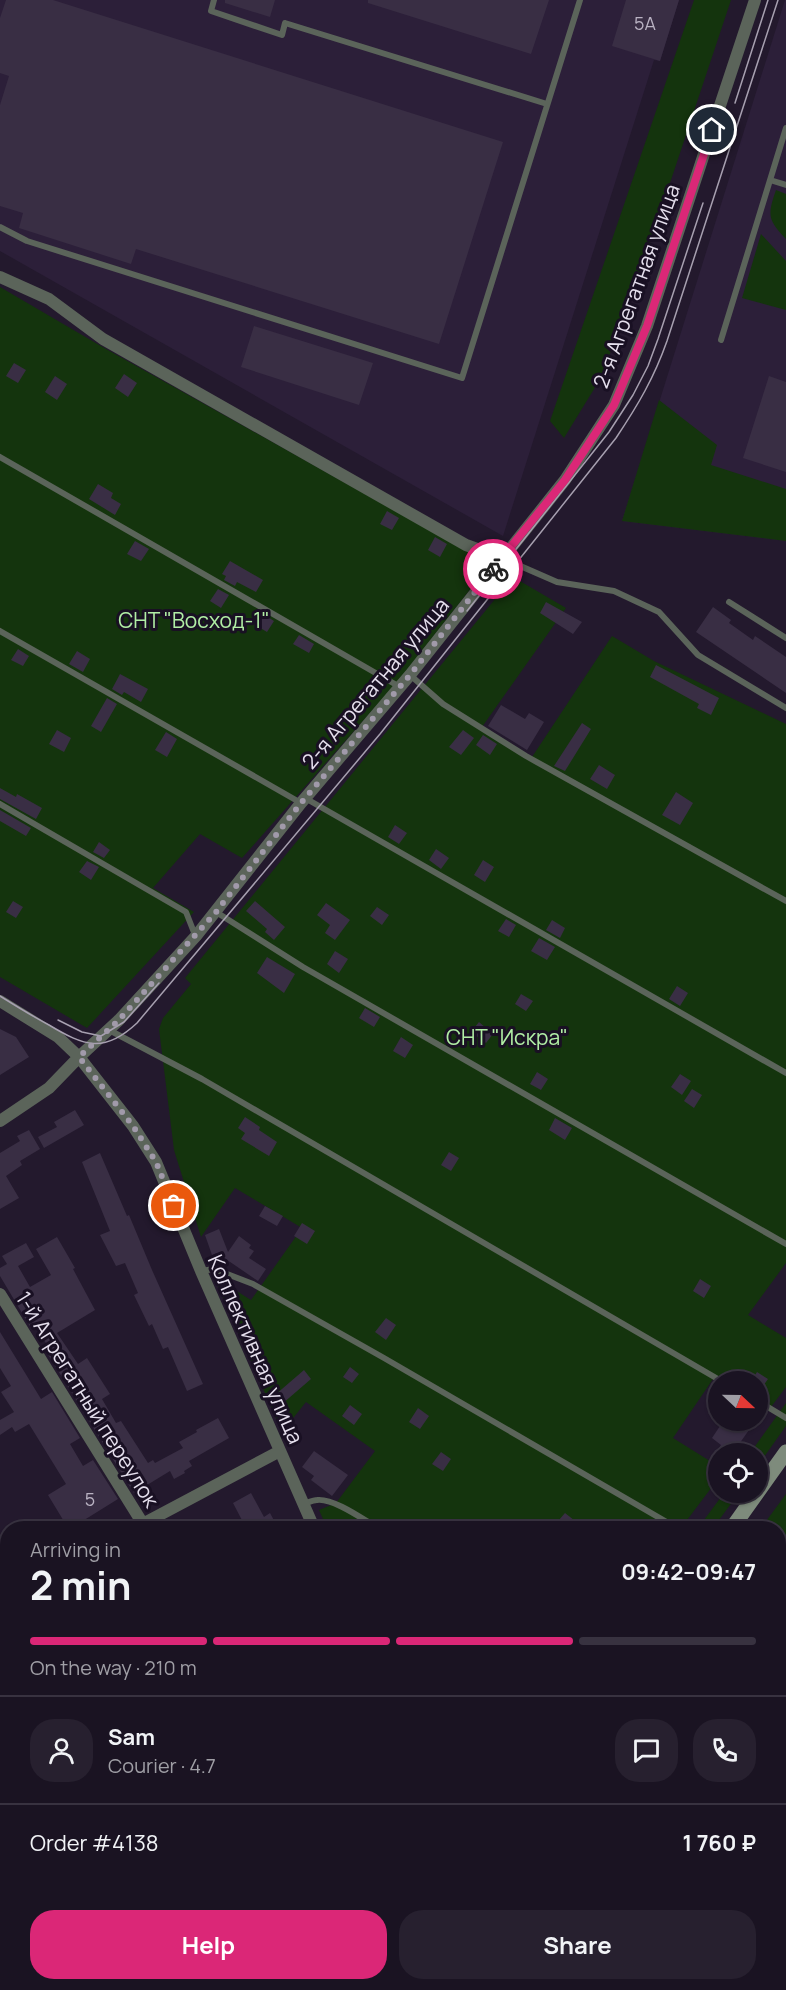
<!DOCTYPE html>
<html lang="en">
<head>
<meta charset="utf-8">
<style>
	:root { --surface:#1a1322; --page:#27202f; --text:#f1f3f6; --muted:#9f9ea5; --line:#383240; --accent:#db2777 }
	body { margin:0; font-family:Manrope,sans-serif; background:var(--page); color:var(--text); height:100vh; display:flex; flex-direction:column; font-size:22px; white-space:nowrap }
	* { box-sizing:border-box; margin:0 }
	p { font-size:20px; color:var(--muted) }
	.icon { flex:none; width:33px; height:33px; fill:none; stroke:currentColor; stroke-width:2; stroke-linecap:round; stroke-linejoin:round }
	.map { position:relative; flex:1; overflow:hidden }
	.sheet { position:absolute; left:0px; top:1521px; width:786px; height:470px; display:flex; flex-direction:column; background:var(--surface); border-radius:24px 24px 0 0; box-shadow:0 2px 4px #0004,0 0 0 2px var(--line) }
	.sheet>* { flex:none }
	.needle { width:39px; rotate:112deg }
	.buttons { position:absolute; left:708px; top:1371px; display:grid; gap:12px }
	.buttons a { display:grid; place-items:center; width:60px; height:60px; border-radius:50%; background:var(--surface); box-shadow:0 2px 4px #0004,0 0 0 2px var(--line); font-size:30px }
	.pin { position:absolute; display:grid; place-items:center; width:51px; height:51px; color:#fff; margin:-26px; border:3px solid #fff; border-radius:50%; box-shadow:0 2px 6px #0007 }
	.courier { position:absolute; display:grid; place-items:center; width:60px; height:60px; margin:-30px; border:4px solid #db2777; border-radius:50%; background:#fff; color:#222; box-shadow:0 2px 8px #0007 }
	.summary em { font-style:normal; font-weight:700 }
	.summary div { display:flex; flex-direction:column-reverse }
	.summary { display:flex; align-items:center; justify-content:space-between; height:102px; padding:0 30px }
	h1 { font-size:39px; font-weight:700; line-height:45px }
	.bar { display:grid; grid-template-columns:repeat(4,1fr); gap:9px 6px; align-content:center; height:72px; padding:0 30px }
	.bar i { height:8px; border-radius:4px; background:var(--line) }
	.bar .active { background:var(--accent) }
	.bar p { grid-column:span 4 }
	.line { display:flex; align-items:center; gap:15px; padding:0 30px; border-top:2px solid var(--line) }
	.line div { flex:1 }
	.round { display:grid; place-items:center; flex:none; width:63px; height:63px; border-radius:24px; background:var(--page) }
	.button { display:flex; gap:12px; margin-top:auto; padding:12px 30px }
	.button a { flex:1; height:69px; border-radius:24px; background:var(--accent); color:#fff; font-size:24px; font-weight:700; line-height:69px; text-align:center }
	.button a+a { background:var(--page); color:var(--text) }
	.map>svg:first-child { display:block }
	.built { fill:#2c1f39 }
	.green { fill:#14340d }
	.building { fill:#392e44 }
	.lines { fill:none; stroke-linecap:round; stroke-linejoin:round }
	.lane { stroke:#5b645a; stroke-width:6 }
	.street { stroke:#5b645a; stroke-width:12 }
	.secondary { stroke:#7e8b7c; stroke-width:15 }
	.primary { stroke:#99aa96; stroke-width:15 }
	.tram { stroke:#a7a0b0; stroke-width:1.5 }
	.done { stroke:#a19aaa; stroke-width:6; stroke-dasharray:0 10.8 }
	.route { stroke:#db2777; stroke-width:8 }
	.labels { text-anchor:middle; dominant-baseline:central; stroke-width:6; stroke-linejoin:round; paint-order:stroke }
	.number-label { font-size:18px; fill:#bab3c3 }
	.street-label { font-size:21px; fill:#e5dfed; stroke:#191023 }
	.park-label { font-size:21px; fill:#b1efa5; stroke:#191023 }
</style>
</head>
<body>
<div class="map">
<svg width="786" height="1990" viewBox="0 0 786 1990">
	<rect width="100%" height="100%" fill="#23192d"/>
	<!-- built -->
	<path class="built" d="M0,0H679L660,61L654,60L503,536L0,251Z
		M785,0H786V541L622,521Z"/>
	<!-- green -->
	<path class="green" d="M694,0H731L629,306L599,381L564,438L550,421Z
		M776,190L786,194V239C768,220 767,216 776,190Z
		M761,234L786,261V310L742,298Z
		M0,287L106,349L490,564L399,680L242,858L200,834L153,888L194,912L87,1028L0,977Z
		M659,400L717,445L711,465L786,489V541L622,521Z
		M513,577L566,608L482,727L532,757L612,636L654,661L786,724V1263L748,1315L786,1338V1387L768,1411L758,1405V1382H718L713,1379L673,1438L718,1466V1479L681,1528H327L319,1510L336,1503L375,1451L306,1402L282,1432L216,1281L222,1282L251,1300L302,1228L235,1188L201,1237L174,1150L159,1029L163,1018L191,984L185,978Z
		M786,1403V1426L764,1457L753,1449Z
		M724,1493H739L713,1528H698Z
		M786,1494V1577L779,1590L778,1528H761Z
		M786,1732V1816L779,1819V1735Z
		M786,1872V1934L779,1937V1875Z
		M240,1983H345L332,1990H227Z
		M506,1983H665L648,1990H489Z"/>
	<!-- building -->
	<path class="building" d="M6,0H53L503,142L439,344L136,249L131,264L19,228L23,213L0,206V105L9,76L0,73V18Z
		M225,0H275L270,17L225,3Z
		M368,0H549L531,54L368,3Z
		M626,0H679L660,61L612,46Z
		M254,326L373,363L359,405L241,367Z
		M14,363L26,370L18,383L6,376Z
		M124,374L137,383L128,397L115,388Z
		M55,376L67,384L57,400L45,392Z
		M769,376L786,382V472L743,458Z
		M98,484L113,493L111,498L121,504L115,515L89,499Z
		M387,511L399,518L392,530L380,524Z
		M435,537L447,544L440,557L428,550Z
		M135,541L149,549L141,561L127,554Z
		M230,561L263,580L256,592L237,582L235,586L224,580L226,576L222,574Z
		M218,589L229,595L221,608L210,601Z
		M546,602L582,622L573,634L540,613Z
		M713,607L731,620L729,623L753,640L755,636L786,657V693L696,632Z
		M263,614L274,621L267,632L257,626Z
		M299,635L314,644L309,653L293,644Z
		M18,649L29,656L23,666L11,660Z
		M77,651L90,659L83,672L69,664Z
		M656,665L719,698L711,715L697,708L699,704L650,677Z
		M120,674L148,689L141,702L124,692L122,695L112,689Z
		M107,698L117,704L101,732L91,726Z
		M501,705L525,719L529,713L544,722L527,750L488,726Z
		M582,723L591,729L565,771L554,766Z
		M57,730L71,738L64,752L49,744Z
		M463,730L474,738L461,755L449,747Z
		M166,732L177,739L167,757L155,750Z
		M483,735L497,744L490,755L476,745Z
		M599,765L615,775L607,789L590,779Z
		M0,788L16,797L17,794L42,808L36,819L0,799Z
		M676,792L693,803L680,825L662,815Z
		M0,810L31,828L26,836L0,821Z
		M395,825L407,833L399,844L388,837Z
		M99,842L110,850L104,858L93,852Z
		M436,849L449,858L441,869L429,860Z
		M483,860L494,867L485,882L474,875Z
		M87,861L99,867L91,880L79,872Z
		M13,901L23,907L16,918L6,912Z
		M255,901L285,927L274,940L265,932L267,929L246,911Z
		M326,903L350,920L335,940L325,933L330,925L317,915Z
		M377,907L389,915L382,925L370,916Z
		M506,919L516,925L509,937L498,931Z
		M552,920L565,928L560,938L546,930Z
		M539,938L555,947L547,960L531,951Z
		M335,951L348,959L339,973L327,964Z
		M267,957L295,974L284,993L257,973Z
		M677,986L688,993L680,1006L669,999Z
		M521,994L533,1001L526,1011L515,1004Z
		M365,1008L380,1017L374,1027L359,1018Z
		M479,1022L493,1034L486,1043L471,1032Z
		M0,1029L16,1037L29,1057L0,1075Z
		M401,1037L413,1045L405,1058L393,1051Z
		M537,1072L548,1079L541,1090L530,1084Z
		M680,1074L691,1081L682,1095L671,1087Z
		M692,1089L702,1095L694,1108L684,1101Z
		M75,1110L84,1125L44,1148L38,1137L57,1127L54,1122Z
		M245,1117L260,1127L259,1130L277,1142L269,1156L241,1139L245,1133L238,1128Z
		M555,1118L572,1128L565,1140L549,1130Z
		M29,1130L40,1149L20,1161L22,1165L6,1176L19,1198L0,1209V1153L20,1141L17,1136Z
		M449,1152L459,1158L451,1171L441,1165Z
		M100,1153L127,1216L129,1215L152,1270L203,1384L187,1391L168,1347L163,1349L152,1324L149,1326L134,1295L138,1293L125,1263L116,1266L100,1235L110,1231L82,1162Z
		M265,1206L283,1216L277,1226L259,1216Z
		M302,1223L315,1231L307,1244L294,1236Z
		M219,1229L228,1252L239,1236L251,1245L249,1248L254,1251L249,1258L266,1269L258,1281L217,1253L212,1255L205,1235Z
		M57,1237L75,1268L73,1269L95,1310L57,1333L78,1364L87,1358L110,1394L102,1399L116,1423L121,1421L148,1463L153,1460L155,1463L183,1448L179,1442L197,1432L196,1430L218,1418L229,1438L189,1461L192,1466L184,1471L185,1473L174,1479L170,1471L134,1493L132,1490L44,1348L48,1346L34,1326L31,1328L0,1276V1268L7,1264L2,1256L26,1243L34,1257L18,1266L30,1287L51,1275L36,1249Z
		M700,1279L711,1286L704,1298L693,1291Z
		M386,1318L396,1325L386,1340L375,1332Z
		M0,1332L41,1399L52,1392L80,1438L70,1444L83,1466L93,1460L118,1499L81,1522L85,1528H68L48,1495L66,1484L29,1424L15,1432L12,1427L0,1435V1420L14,1412L1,1392L11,1386L0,1368Z
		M350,1367L359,1374L352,1383L343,1377Z
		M304,1370L311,1379L282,1404L275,1395Z
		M757,1372L768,1379L761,1389L758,1387V1382H751Z
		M350,1405L362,1414L354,1425L342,1416Z
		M418,1408L429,1416L420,1429L409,1422Z
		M724,1420H736L749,1430L732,1454H715L721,1445L712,1438Z
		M314,1451L348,1475L332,1496L311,1480L314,1476L302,1467Z
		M441,1452L451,1459L443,1471L432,1464Z
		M251,1493L264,1517L270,1513L278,1528H239L245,1526L233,1503Z
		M565,1513L584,1528H552Z"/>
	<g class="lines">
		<!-- lane -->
		<path class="lane" d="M214,0L211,11L282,35L285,23L547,104
			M770,180L786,185
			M0,227L27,241L462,378L580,0
			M721,340L786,128
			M0,457L400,687
			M502,558L557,582L614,591L659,612L698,655L786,708
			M729,602L786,638
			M0,631L301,803
			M410,675L443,704L526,756L786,901
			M305,798L786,1073
			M0,804L186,912L195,935
			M216,912L303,967L786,1244
			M109,1030L202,1079L723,1382
			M201,1271L214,1269L253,1284L384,1358L677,1528
			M758,1401L786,1418
			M303,1504C307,1503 313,1500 317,1500C334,1498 364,1520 378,1528
			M778,1664L786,1667"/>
		<!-- street -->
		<path class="street" d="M0,277L49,299L103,339L466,545L502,558
			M0,1001L58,1037L79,1057L133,1126L156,1162L201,1271L314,1528
			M0,1121L49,1088L79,1057L119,1020L196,936L301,803L410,675L565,480L614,405L647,326L755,0
			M0,1294L143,1524
			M135,1528L280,1451
			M0,1603L8,1599
			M0,1675L8,1688
			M0,1715L8,1711
			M778,1960L786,1957
			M184,1983L188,1990
			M609,1983L612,1990
			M228,1990L239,1983
			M703,1990L724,1983"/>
		<!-- secondary -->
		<path class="secondary" d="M732,1528L786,1452"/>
		<!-- primary -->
		<path class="primary" d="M778,1835L786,1833
			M401,1990L414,1983"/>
		<!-- tram -->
		<path class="tram" d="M735,103L768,0
			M467,611L609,432L633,395L648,366L658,339L703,203
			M0,996C16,1006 32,1016 49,1025C84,1046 104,1054 137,1023L380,734L616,438C638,405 654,378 667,341L778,0
			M58,1020L82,1032L101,1036L124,1022L159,983"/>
	</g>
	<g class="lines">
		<!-- done -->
		<path class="done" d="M174,1206L156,1162L133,1126L79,1057L119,1020L216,912L301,803L410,675L493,569"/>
		<!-- route -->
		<path class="route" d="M493,569L565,480L614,405L647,326L712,130"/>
	</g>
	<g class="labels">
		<!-- number labels -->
		<g class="number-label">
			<text x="645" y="23">5А</text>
			<text x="90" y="1499">5</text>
		</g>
		<!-- street labels -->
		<g class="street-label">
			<text transform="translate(636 286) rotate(-70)">2-я Агрегатная улица</text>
			<text transform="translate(375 683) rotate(-50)">2-я Агрегатная улица</text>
			<text transform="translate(256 1349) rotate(66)">Коллективная улица</text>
			<text transform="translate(88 1399) rotate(58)">1-й Агрегатный переулок</text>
		</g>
		<!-- park labels -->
		<g class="park-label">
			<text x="194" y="620">СНТ "Восход-1"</text>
			<text x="507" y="1037">СНТ "Искра"</text>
		</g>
	</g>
</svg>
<div class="buttons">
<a><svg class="needle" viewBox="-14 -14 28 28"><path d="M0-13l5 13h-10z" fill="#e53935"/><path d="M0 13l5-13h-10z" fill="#9f9ea5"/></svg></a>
<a><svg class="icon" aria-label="locate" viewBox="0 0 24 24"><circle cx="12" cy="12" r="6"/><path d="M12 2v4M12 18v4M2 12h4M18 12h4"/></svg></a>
</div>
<div class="pin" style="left:174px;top:1206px;background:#ea580c"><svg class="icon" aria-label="bag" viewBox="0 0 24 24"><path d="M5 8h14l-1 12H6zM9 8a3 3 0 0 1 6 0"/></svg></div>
<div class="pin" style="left:712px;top:130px;background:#1f2937"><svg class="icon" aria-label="home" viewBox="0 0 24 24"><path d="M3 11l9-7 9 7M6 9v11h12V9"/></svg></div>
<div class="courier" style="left:493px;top:569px"><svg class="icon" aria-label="bike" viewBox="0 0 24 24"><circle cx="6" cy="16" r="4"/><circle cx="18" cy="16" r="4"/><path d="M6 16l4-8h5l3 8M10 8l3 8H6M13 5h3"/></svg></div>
<section class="sheet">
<div class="summary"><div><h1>2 min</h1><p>Arriving in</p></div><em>09:42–09:47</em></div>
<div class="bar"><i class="active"></i><i class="active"></i><i class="active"></i><i></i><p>On the way · 210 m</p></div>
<div class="line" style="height:108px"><a class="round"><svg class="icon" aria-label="person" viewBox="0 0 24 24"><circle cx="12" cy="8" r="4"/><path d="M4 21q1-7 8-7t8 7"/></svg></a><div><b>Sam</b><p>Courier · 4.7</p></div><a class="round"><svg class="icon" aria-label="chat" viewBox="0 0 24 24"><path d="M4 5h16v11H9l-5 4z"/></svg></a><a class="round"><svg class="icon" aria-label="phone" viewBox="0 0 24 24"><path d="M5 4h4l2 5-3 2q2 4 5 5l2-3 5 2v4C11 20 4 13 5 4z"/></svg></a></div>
<div class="line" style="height:78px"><div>Order #4138</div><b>1 760 ₽</b></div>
<div class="button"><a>Help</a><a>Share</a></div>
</section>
</div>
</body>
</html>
